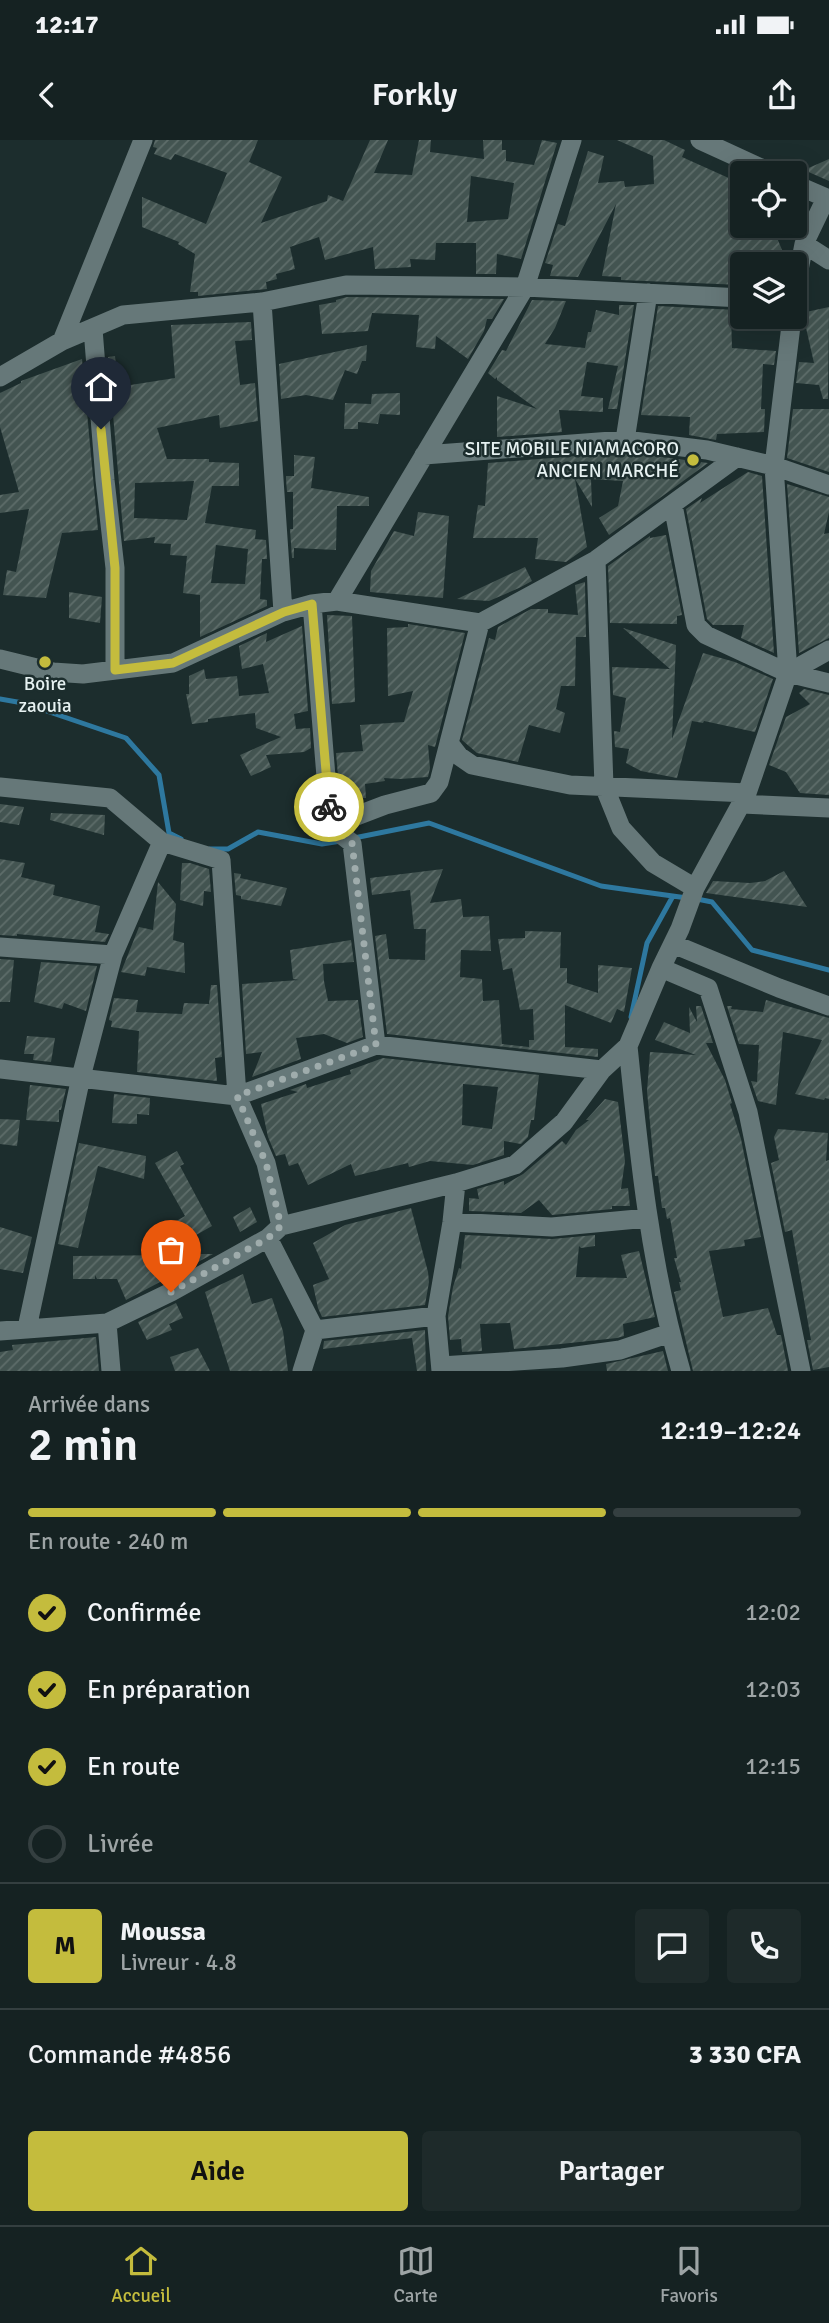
<!DOCTYPE html>
<html lang="fr">
<head>
<meta charset="utf-8">
<style>
	:root { --surface:#152222; --page:#1e2a2a; --text:#f1f3f6; --muted:#9da4a5; --line:#343f40; --accent:#c4bc3d }
	body { margin:0; font-family:Signika,sans-serif; background:var(--page); color:var(--text); height:100vh; display:flex; flex-direction:column; font-size:26px; white-space:nowrap }
	* { box-sizing:border-box; margin:0 }
	p { font-size:23px; color:var(--muted) }
	.icon { flex:none; width:38px; height:38px; fill:none; stroke:currentColor; stroke-width:2; stroke-linecap:round; stroke-linejoin:round }
	.map { position:relative; height:1231px; overflow:hidden }
	.panel { display:flex; flex-direction:column; background:var(--surface); flex:1 }
	.panel>* { flex:none }
	.fabs { position:absolute; left:730px; top:21px; display:grid; gap:14px }
	.fabs a { display:grid; place-items:center; width:77px; height:77px; border-radius:7px; background:var(--surface); box-shadow:0 7px 28px #0002,0 0 0 2px var(--line); font-size:35px }
	.pin { position:absolute; display:grid; place-items:center; width:60px; height:60px; color:#fff; margin:-72px -30px; border-radius:50% 50% 50% 0; rotate:-45deg; box-shadow:0 0 7px #0007 }
	.pin .icon { rotate:45deg }
	.courier { position:absolute; display:grid; place-items:center; width:70px; height:70px; margin:-35px; border:5px solid #c4bc3d; border-radius:50%; background:#fff; color:#222; box-shadow:0 2px 9px #0007 }
	.headline em { font-style:normal; font-weight:600 }
	.headline div { display:flex; flex-direction:column-reverse }
	.headline { display:flex; align-items:center; justify-content:space-between; height:119px; padding:0 28px }
	h1 { font-size:46px; font-weight:600; line-height:52px }
	.bar { display:grid; grid-template-columns:repeat(4,1fr); gap:10px 7px; align-content:center; height:84px; padding:0 28px }
	.bar i { height:9px; border-radius:5px; background:var(--line) }
	.bar .current { background:var(--accent) }
	.bar p { grid-column:span 4 }
	.line { display:flex; align-items:center; gap:18px; padding:0 28px; border-top:2px solid var(--line) }
	.line div { flex:1 }
	.round { display:grid; place-items:center; flex:none; width:74px; height:74px; border-radius:7px; background:var(--page) }
	ol { padding:0 28px; list-style:none }
	li { display:flex; align-items:center; gap:21px; height:77px }
	li p { margin-inline-start:auto }
	li .icon { padding:7px; border-radius:50%; background:var(--accent); color:#111; stroke-width:4 }
	li:last-child { color:var(--muted) }
	li i { width:38px; height:38px; border:4px solid var(--line); border-radius:50% }
	.button { display:flex; gap:14px; margin-top:auto; padding:14px 28px }
	.button a { flex:1; height:80px; border-radius:7px; background:var(--accent); color:#111; font-size:28px; font-weight:600; line-height:80px; text-align:center }
	.button a+a { background:var(--page); color:var(--text) }
	.status { display:flex; justify-content:space-between; align-items:center; height:49px; padding:0 35px; background:var(--surface); direction:ltr }
	.status svg { height:19px; fill:currentColor }
	header { display:flex; justify-content:space-between; align-items:center; height:91px; padding:0 28px; background:var(--surface); font-size:32px; font-weight:600 }
	.tabs { display:flex; justify-content:space-around; align-items:center; height:98px; border-top:2px solid var(--line); background:var(--surface); font-size:19px; color:var(--muted) }
	.tabs a { display:grid; justify-items:center; gap:4px }
	.tabs .current { color:var(--accent) }
	.map>svg:first-child { display:block }
	.lines { fill:none; stroke-linecap:round; stroke-linejoin:round }
	.stream { stroke:#2e789f; stroke-width:5 }
	.building { fill:url(#building-hatch); fill-rule:evenodd }
	.minor { stroke:#667879; stroke-width:19 }
	.done { stroke:#9facac; stroke-width:7; stroke-dasharray:0 12.6 }
	.route { stroke:#c4bc3d; stroke-width:9 }
	.poi-dot { fill:#c4bc3d; stroke:#1c2d2d; stroke-width:2.5 }
	.labels { text-anchor:middle; dominant-baseline:central; stroke-width:5; stroke-linejoin:round; paint-order:stroke }
	.poi-label { font-size:19px; fill:#e6f1f1; stroke:#1c2d2d; text-anchor:end }
</style>
</head>
<body>
<div class="status"><b>12:17</b><svg viewBox="0 0 49 12"><path d="M0 12V9h3v3zM5 12V6h3v6zM10 12V3h3v9zM15 12V0h3v12zM26 1h20v11H26zM47 4h2v5h-2z"/></svg></div>
<header><svg class="icon" aria-label="back" viewBox="0 0 24 24"><path d="M15 5l-7 7 7 7"/></svg>Forkly<svg class="icon" aria-label="share" viewBox="0 0 24 24"><path d="M12 15V3M7 8l5-5 5 5M5 13v7h14v-7"/></svg></header>
<div class="map">
<svg width="829" height="1231" viewBox="0 0 829 1231">
	<defs>
		<pattern id="building-hatch" width="6" height="6" patternUnits="userSpaceOnUse" patternTransform="scale(1.75)"><rect width="6" height="6" fill="#435451"/><path d="M-1 1l2-2M0 6l6-6M5 7l2-2" fill="none" stroke="#5e6d6a"/></pattern>
	</defs>
	<rect width="100%" height="100%" fill="#1c2d2d"/>
	<g class="lines">
		<!-- stream -->
		<path class="stream" d="M0,559L23,563L126,598L159,635L169,693L181,699
			M354,698L429,683L601,746L687,758
			M210,709H228L258,692L322,704L341,701
			M697,759L712,762L752,810L829,830
			M631,877L647,803L673,756"/>
	</g>
	<!-- building -->
	<path class="building" d="M155,0H258L249,22L282,37L261,83L327,61L328,55L343,61L370,0H388L374,33L412,35L419,0H431L430,12L484,19L483,0H502V10H506V21L534,25L542,0L557,3L521,119L497,114L496,134H476V103H436L435,120L410,119L411,127L375,129L373,107L325,120L319,97L290,107L295,129L276,134L277,139L266,142L267,149L198,156V152H190L195,114L178,104L179,102L142,87V57L206,84L227,33L175,14L171,20L154,14L157,8L153,7ZM471,36L514,43L508,79L467,82Z
		M617,0H664L685,10L682,17L742,44V86H772L788,124H742V145L621,140V137L602,136L616,64L578,137L550,136L553,125L545,123L558,84L565,86L588,11L604,16L598,43L624,41L625,47L654,44L653,16Z
		M829,19V41L804,30Z
		M347,157L504,159L492,179H487L484,191L468,219L436,196L435,209L416,207L419,175L372,173L368,191L322,194L319,165L336,162V160Z
		M532,160L566,161L555,188L545,204L585,208L588,192H591L596,170L619,175V165H634L617,269H608L618,226L587,222L581,256L603,258V272L559,270L562,292L497,297V256L537,269L497,240V237L495,239L488,233L502,210L506,211Z
		M658,166L737,170V176L731,175L732,208L776,211L774,225L763,224L761,269H765L764,292L717,294L716,300L689,295L690,277L641,275Z
		M829,167L828,259H823L819,245L796,243L799,222L814,223L804,179V177H808L806,172Z
		M251,182L252,200L235,201L240,245L255,243L258,281L220,288L219,275L157,288L167,319H209V322L239,323V346H212L205,383L256,390L255,399L266,400L267,419H262L260,459L267,460V466L200,497V455L183,453L187,416L170,415L171,404L154,403L155,397L124,401L108,217L115,216L118,247L175,238L171,185ZM194,341L187,380L134,378L135,343ZM216,405L248,409L245,444L211,443Z
		M367,205L366,221H362L357,234L345,230L333,260L306,255L281,259L279,224Z
		M82,219L98,390L62,393L46,458L3,455L7,430L16,432L29,369L0,373V355L19,352L0,287V253L21,243V241Z
		M400,253V275L380,274L378,284L358,282V289H344L345,263L371,264L372,254Z
		M793,269H829V332L787,318Z
		M625,312L708,323L609,395L599,378L618,366L623,341L591,339L592,367L575,339L587,407L566,422L535,419L538,398H473L478,365L485,366L488,323Z
		M294,315L315,317L311,348L369,357V366H337L336,410L294,408V418H292L290,389H293V352H287L286,339V336H294Z
		M748,332L762,336L774,513L741,498L744,485H713L707,479L686,369L702,358L700,363Z
		M787,344L829,357V372L824,394L829,393V498L799,513Z
		M418,372L449,376L443,458L370,452L371,431L394,391L414,396Z
		M666,395L682,475L677,476V484L610,483L608,426L650,396V398Z
		M525,427L532,441L519,448L489,461L457,459Z
		M585,442L586,497H576L575,546H561L556,569L565,573L560,593L529,585L518,622L477,613L462,600L489,498L495,500L498,487L531,469H548V473L578,475L575,445Z
		M69,452L102,457L100,483L69,478Z
		M327,475L352,476L355,562L332,564Z
		M408,484L465,493L435,607L428,605L430,628L428,637L400,639L384,638L385,641L365,644L366,658L340,659L336,613L363,611L360,585L404,582L413,551L388,556L387,488L408,487Z
		M302,486L308,571L294,574L296,589L310,588L311,608L304,612L266,615L271,627L251,636L240,615L281,597L256,588L255,573L208,579V582L192,584L186,554H189V536L204,529L206,539L237,536L239,556L269,553L263,524L242,529L239,506L267,493L266,502Z
		M623,488L676,505L672,599L703,513L735,522L773,539L755,592L704,581L703,583L692,581L677,638L641,631L626,623L629,609L615,607L614,591L620,592L626,558L613,555L612,527L670,529Z
		M804,549L829,555V655L800,653L786,632L769,625L786,577L810,564L799,553Z
		M0,664L24,667L19,685L0,682Z
		M51,673L105,675L104,695L50,680Z
		M0,719L25,723L21,737L55,745L53,755L100,766L95,792L109,794L105,802L17,794V796L0,795Z
		M182,723H190L209,729L211,752L204,751L203,766L180,760Z
		M443,729L430,763L461,759L463,777L489,776L491,811L461,810L460,837L482,839L483,861L499,860L502,904L529,907V900H534L533,869L520,870L512,828L503,830L498,799L525,798V791L561,792L560,828H567V843L598,853V825L632,828L624,872L617,869L611,883L565,865V907L598,909V917L387,894L375,796L386,794L389,819L425,820L426,789H414L410,750L372,755L370,738Z
		M784,731L807,767L706,753L713,741L750,743L765,741Z
		M234,733L241,734L240,738L287,748L281,766L241,759V756L236,755Z
		M158,742L176,764L173,800L184,803L185,833L147,827L145,836L121,832L139,787L153,790Z
		M351,800L354,822L323,824L324,841L328,861L358,860L363,897L347,903L324,894L296,898L301,919L252,937L262,912L246,914L242,844L299,840L293,839L290,810Z
		M0,819L14,820L10,862H0Z
		M41,822L97,826L86,871L64,863L62,869L34,862Z
		M211,845H217L222,917L215,918L217,941L137,932L139,891L111,887L112,881L109,880L114,858L138,860L136,872L182,874L184,863L209,864Z
		M766,860L829,878V959L825,958L824,960L795,954L822,900L783,892L776,965L758,961L751,941L757,942L759,905L739,904L727,866H732L731,869L763,872Z
		M696,866H701L713,903H706L725,940L732,963L730,964L741,999L761,1097L744,1100L745,1106L709,1111L723,1177L768,1168L777,1195H781L788,1231H693L674,1152L681,1150L679,1142H681L674,1118H677L670,1078L667,1079L665,1068H662L658,1036H655L647,951L650,912L696,915L655,900L664,882L690,893L689,867L697,882Z
		M27,896L55,898L51,922L33,920L34,914H24Z
		M383,918L539,935L534,980H531L528,997L521,1004L504,1001V1015L473,1025L430,1021L409,1027L408,1023L355,1036L351,1024L308,1045L298,1023L289,1026L285,1014L276,1016L268,997L261,964L298,952L290,950L306,944L307,948L351,934L350,930ZM463,944L498,947L492,989L462,985Z
		M30,945L66,949L61,970H59V982L26,980Z
		M114,954L150,958L149,975L137,974V984L112,983Z
		M605,959L618,962L625,1021L621,1049L628,1048L630,1066H612V1069L552,1075L539,1060L521,1073L469,1071V1058L479,1059L477,1049L504,1041V1045L523,1034L562,1001L566,1005L576,990L589,980H586Z
		M0,979L20,980L17,1006L0,1004Z
		M778,989L828,993L826,1021L829,1020V1227L813,1230L807,1200H811L792,1090L785,1092L771,1023L779,1020L774,997Z
		M79,1003L146,1016L144,1039L98,1026L78,1108L58,1104Z
		M177,1011L184,1024L180,1026L212,1086L189,1099L198,1114H213L126,1160L117,1139H97L95,1135V1139H73V1116L179,1115L164,1088L185,1076L155,1023Z
		M250,1067L257,1082L240,1092L233,1077Z
		M411,1068L428,1132L429,1142L425,1165L322,1177L318,1168L313,1145L329,1139L313,1103L345,1085Z
		M0,1087L32,1097L23,1133L0,1129Z
		M465,1095L552,1099L595,1095V1106L581,1108L579,1106L576,1137L627,1138L621,1115L639,1111L655,1177L623,1184L624,1196L617,1198L514,1209L510,1183L480,1184L482,1211L462,1212L461,1199L450,1200L448,1176L453,1147L459,1128L461,1129Z
		M243,1134L252,1164L272,1158L283,1191L288,1231H230L205,1152Z
		M176,1163L183,1178L169,1184L172,1190L147,1200L138,1182Z
		M425,1190L426,1231H417L412,1198L323,1209L324,1201Z
		M96,1197L99,1231H0V1212L13,1210L12,1205Z
		M198,1208L210,1231H175L170,1217Z
		M663,1211L668,1231H607L606,1224Z"/>
	<g class="lines">
		<!-- minor -->
		<path class="minor" d="M700,0L772,33
			M794,44L829,59
			M804,104L829,120
			M794,156L804,104L826,58
			M262,162L283,472
			M93,189L105,340L115,428V530
			M62,201L143,0
			M0,237L62,201L123,175L262,162L346,145L525,147L742,158
			M625,300L648,153
			M424,315L625,300L707,310L774,326L829,345
			M673,365L696,485L706,495L788,533L829,543
			M596,420L604,646L621,688L653,723L695,748
			M337,461L525,147L572,0
			M312,464L330,686
			M480,483L449,603L459,616L472,625L570,645L747,653
			M0,519L53,532L83,534L173,523L283,472L312,464L337,461L480,483L596,420L737,317
			M788,533L774,326L792,177
			M0,647L110,658L162,702L113,815L81,937L27,1188
			M742,664L829,668
			M162,702L221,720L237,956L266,1023L281,1086
			M673,804L779,848L829,866
			M0,807L113,815
			M661,828L708,848L748,972L801,1231
			M376,905L352,703L330,686L385,665L431,653L439,642L449,603
			M628,906C639,1015 650,1125 681,1231
			M0,929L237,956L376,905L602,930
			M452,1082L552,1087L648,1078
			M268,1098L315,1190
			M107,1183L111,1231
			M0,1191L107,1183L171,1152L268,1098L281,1086L456,1043L515,1025L564,982L602,930L628,906L661,828L680,789L695,748L747,653L788,533L829,510
			M441,1226L562,1218L620,1210L670,1193
			M302,1231L315,1190L436,1176
			M441,1231L436,1176L452,1082L456,1043"/>
	</g>
	<g class="lines">
		<!-- done -->
		<path class="done" d="M171,1152L268,1098L281,1086L266,1023L237,956L376,905L352,703L330,686L329,667"/>
		<!-- route -->
		<path class="route" d="M101,289L115,428V530L173,523L284,472L312,464L329,667"/>
	</g>
	<!-- markers -->
	<g class="poi-dot">
		<circle cx="693" cy="320" r="7"/>
		<circle cx="45" cy="522" r="7"/>
	</g>
	<g class="labels">
		<!-- poi labels -->
		<g class="poi-label">
			<text x="679" y="309">SITE MOBILE NIAMACORO<tspan x="679" dy="22">ANCIEN MARCHÉ</tspan></text>
			<text x="45" y="544" text-anchor="middle">Boire<tspan x="45" dy="22">zaouia</tspan></text>
		</g>
	</g>
</svg>
<div class="fabs">
<a><svg class="icon" aria-label="locate" viewBox="0 0 24 24"><circle cx="12" cy="12" r="6"/><path d="M12 2v4M12 18v4M2 12h4M18 12h4"/></svg></a>
<a><svg class="icon" aria-label="layers" viewBox="0 0 24 24"><path d="M12 4l9 5-9 5-9-5zM3 14l9 5 9-5"/></svg></a>
</div>
<div class="pin" style="left:171px;top:1152px;background:#ea580c"><svg class="icon" aria-label="bag" viewBox="0 0 24 24"><path d="M5 8h14l-1 12H6zM9 8a3 3 0 0 1 6 0"/></svg></div>
<div class="pin" style="left:101px;top:289px;background:#1f2937"><svg class="icon" aria-label="home" viewBox="0 0 24 24"><path d="M3 11l9-7 9 7M6 9v11h12V9"/></svg></div>
<div class="courier" style="left:329px;top:667px"><svg class="icon" aria-label="bike" viewBox="0 0 24 24"><circle cx="6" cy="16" r="4"/><circle cx="18" cy="16" r="4"/><path d="M6 16l4-8h5l3 8M10 8l3 8H6M13 5h3"/></svg></div>
</div>
<section class="panel">
<div class="headline"><div><h1>2 min</h1><p>Arrivée dans</p></div><em>12:19–12:24</em></div>
<div class="bar"><i class="current"></i><i class="current"></i><i class="current"></i><i></i><p>En route · 240 m</p></div>
<ol>
<li><svg class="icon" aria-label="check" viewBox="0 0 24 24"><path d="M5 12l5 5 9-10"/></svg>Confirmée<p>12:02</p></li>
<li><svg class="icon" aria-label="check" viewBox="0 0 24 24"><path d="M5 12l5 5 9-10"/></svg>En préparation<p>12:03</p></li>
<li><svg class="icon" aria-label="check" viewBox="0 0 24 24"><path d="M5 12l5 5 9-10"/></svg>En route<p>12:15</p></li>
<li><i></i>Livrée</li>
</ol>
<div class="line" style="height:126px"><b class="round" style="background:var(--accent);color:#111">M</b><div><b>Moussa</b><p>Livreur · 4.8</p></div><a class="round"><svg class="icon" aria-label="chat" viewBox="0 0 24 24"><path d="M4 5h16v11H9l-5 4z"/></svg></a><a class="round"><svg class="icon" aria-label="phone" viewBox="0 0 24 24"><path d="M5 4h4l2 5-3 2q2 4 5 5l2-3 5 2v4C11 20 4 13 5 4z"/></svg></a></div>
<div class="line" style="height:91px"><div>Commande #4856</div><b>3 330 CFA</b></div>
<div class="button"><a>Aide</a><a>Partager</a></div>
</section>
<nav class="tabs">
<a class="current"><svg class="icon" aria-label="home" viewBox="0 0 24 24"><path d="M3 11l9-7 9 7M6 9v11h12V9"/></svg>Accueil</a>
<a><svg class="icon" aria-label="map" viewBox="0 0 24 24"><path d="M3 6l6-2 6 2 6-2v14l-6 2-6-2-6 2zM9 4v14M15 6v14"/></svg>Carte</a>
<a><svg class="icon" aria-label="saved" viewBox="0 0 24 24"><path d="M7 4h10v16l-5-4-5 4z"/></svg>Favoris</a>
</nav>
</body>
</html>
